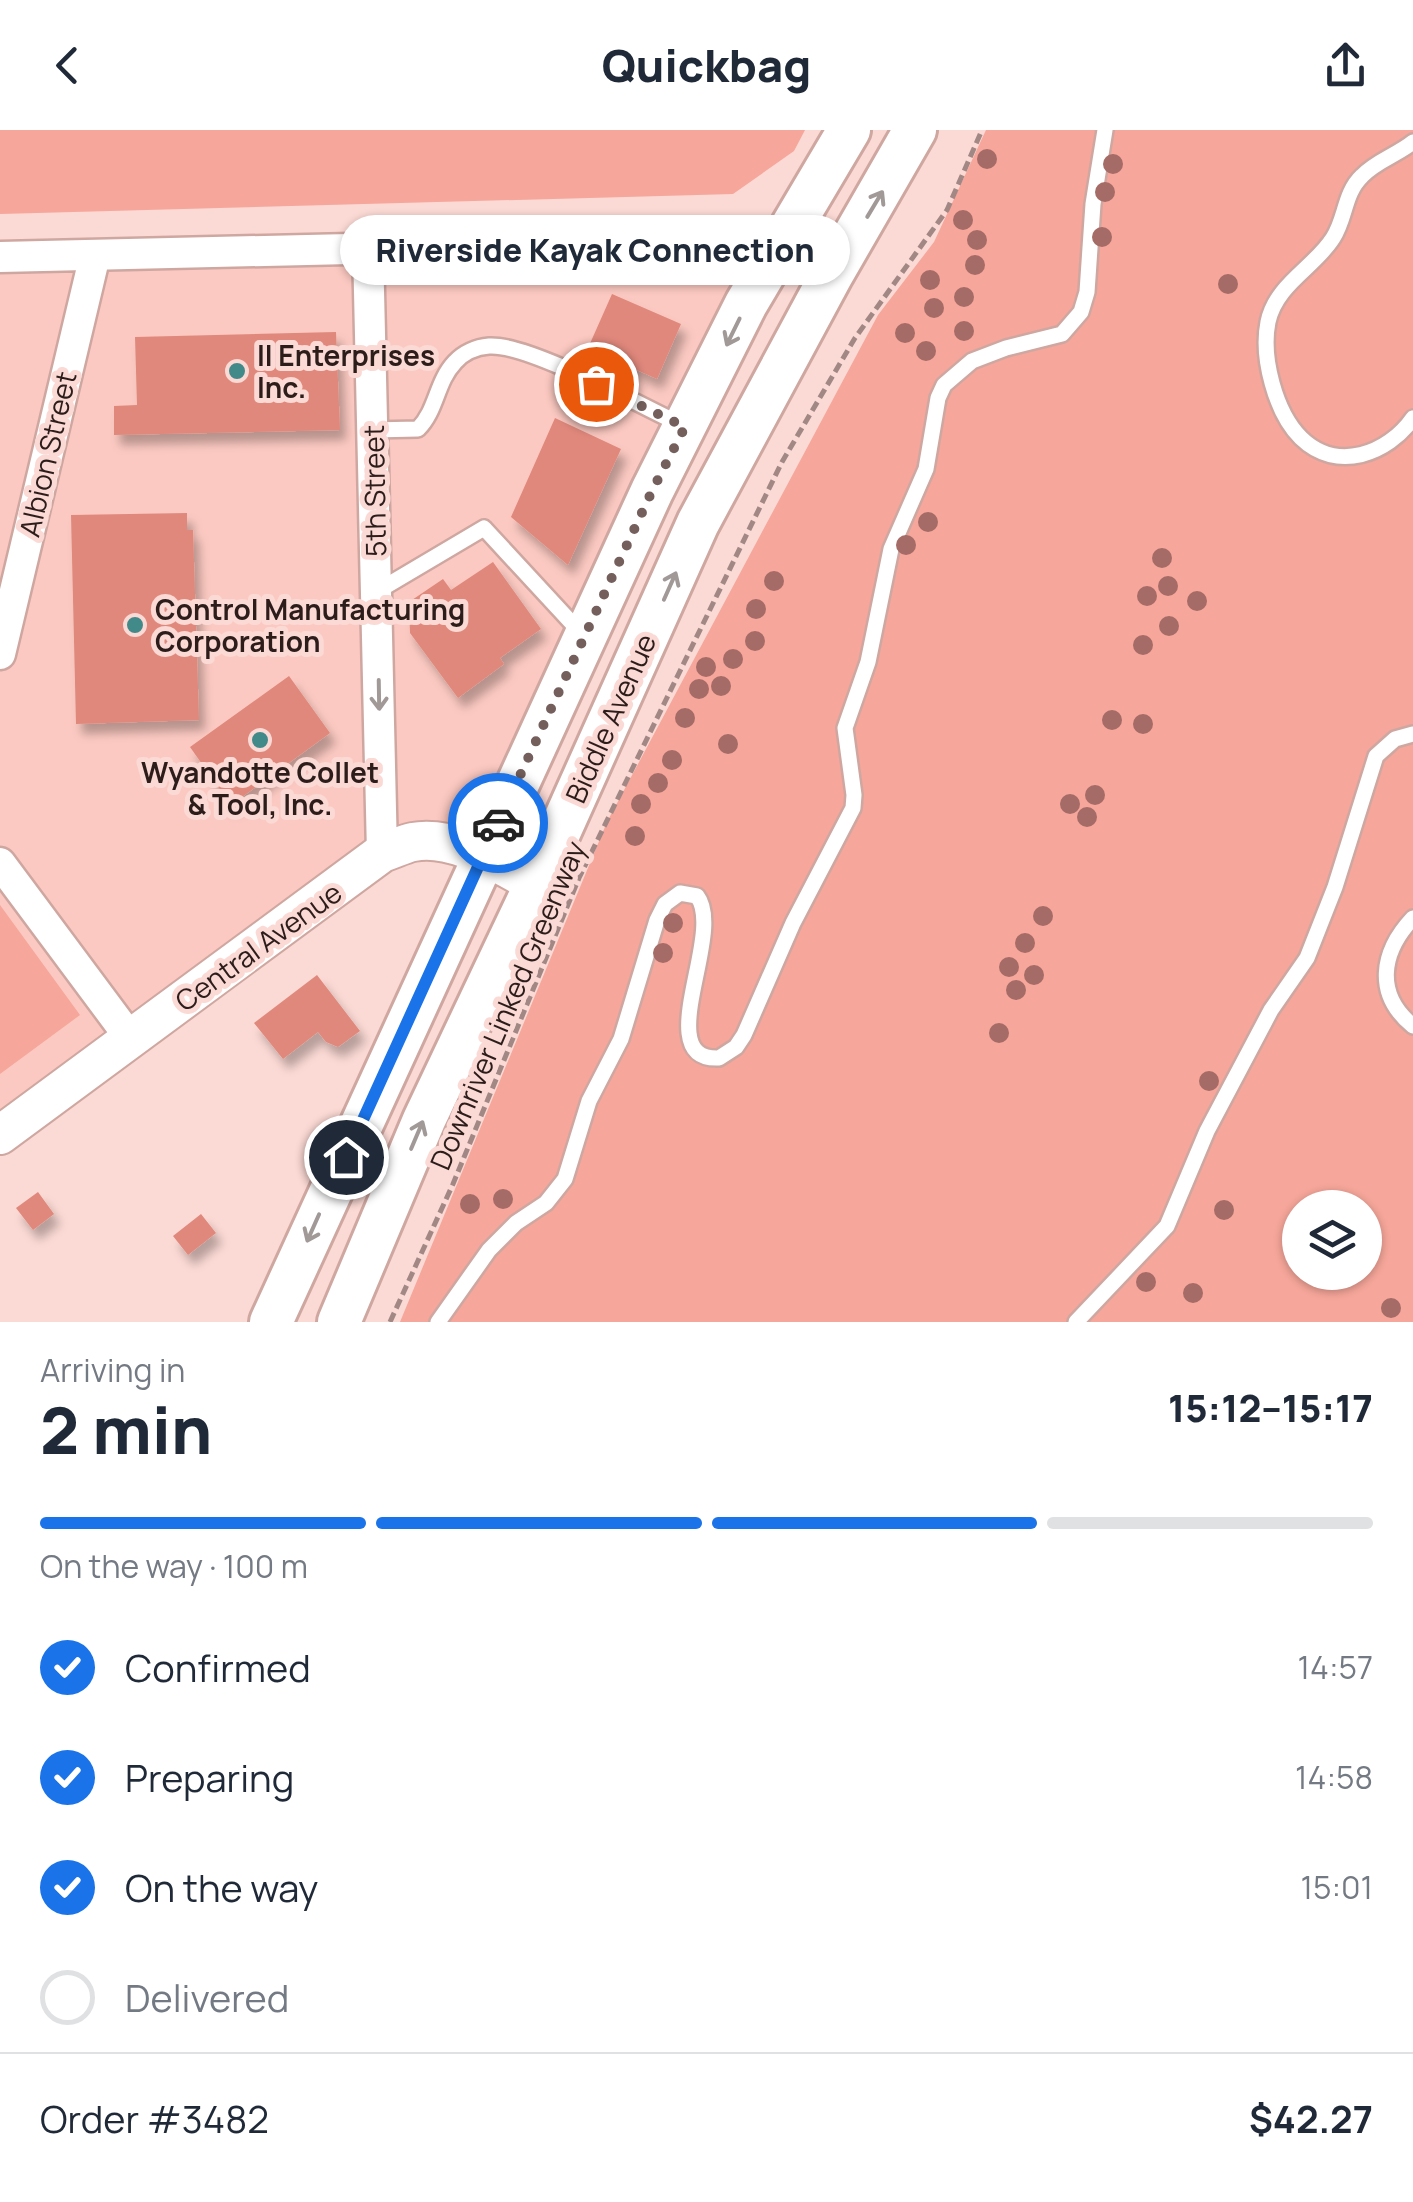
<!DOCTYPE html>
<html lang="en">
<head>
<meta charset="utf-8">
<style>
	:root { --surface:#fff; --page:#f6f6f7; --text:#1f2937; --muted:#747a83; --line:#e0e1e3; --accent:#1a73e8 }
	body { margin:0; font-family:Manrope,sans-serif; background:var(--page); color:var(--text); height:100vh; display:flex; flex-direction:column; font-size:38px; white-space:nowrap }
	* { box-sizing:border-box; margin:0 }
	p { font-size:32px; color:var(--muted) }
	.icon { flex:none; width:55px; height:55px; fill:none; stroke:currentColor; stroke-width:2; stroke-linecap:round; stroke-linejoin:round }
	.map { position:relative; height:1192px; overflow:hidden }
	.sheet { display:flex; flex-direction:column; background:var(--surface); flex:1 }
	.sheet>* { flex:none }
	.controls { position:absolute; left:1282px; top:1060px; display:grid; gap:20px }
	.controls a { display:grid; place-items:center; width:100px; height:100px; border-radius:50%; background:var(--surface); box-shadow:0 2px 8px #0004; font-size:50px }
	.pin { position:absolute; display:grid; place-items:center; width:85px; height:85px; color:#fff; margin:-42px; border:5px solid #fff; border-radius:50%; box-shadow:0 2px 10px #0007 }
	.courier { position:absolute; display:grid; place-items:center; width:100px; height:100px; margin:-50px; border:8px solid #1a73e8; border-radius:50%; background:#fff; color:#222; box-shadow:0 2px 12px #0007 }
	.bubble { position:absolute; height:70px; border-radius:35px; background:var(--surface); box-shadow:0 2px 8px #0004; font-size:32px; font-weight:800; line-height:70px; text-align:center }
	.summary em { font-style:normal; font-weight:800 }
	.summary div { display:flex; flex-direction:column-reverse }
	.summary { display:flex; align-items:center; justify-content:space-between; height:170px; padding:0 40px }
	h1 { font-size:65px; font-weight:800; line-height:75px }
	.bar { display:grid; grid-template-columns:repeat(4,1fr); gap:15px 10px; align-content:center; height:120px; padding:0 40px }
	.bar i { height:12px; border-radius:8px; background:var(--line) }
	.bar .current { background:var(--accent) }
	.bar p { grid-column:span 4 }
	.line { display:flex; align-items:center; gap:25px; padding:0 40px; border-top:2px solid var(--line) }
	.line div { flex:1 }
	ol { padding:0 40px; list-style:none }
	li { display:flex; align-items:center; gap:30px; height:110px }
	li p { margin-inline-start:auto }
	li .icon { padding:10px; border-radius:50%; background:var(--accent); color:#fff; stroke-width:4 }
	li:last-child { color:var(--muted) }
	li i { width:55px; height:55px; border:5px solid var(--line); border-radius:50% }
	header { display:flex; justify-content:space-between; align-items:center; height:130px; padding:0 40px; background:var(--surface); font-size:45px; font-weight:800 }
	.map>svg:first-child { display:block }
	.built { fill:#fbc9c1 }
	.green { fill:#f6a69a; fill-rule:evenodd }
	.building { fill:#e0887c; filter:url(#shadow) }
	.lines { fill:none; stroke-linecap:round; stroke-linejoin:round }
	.service-casing { stroke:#cfa7a1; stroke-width:20 }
	.minor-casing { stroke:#cfa7a1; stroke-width:35 }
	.tertiary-casing { stroke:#cfa7a1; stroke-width:42 }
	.secondary-casing { stroke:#cfa7a1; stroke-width:48 }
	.path { stroke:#a28885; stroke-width:5; stroke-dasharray:10 5; stroke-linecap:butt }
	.service { stroke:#fff; stroke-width:15 }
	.minor { stroke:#fff; stroke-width:30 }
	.tertiary { stroke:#fff; stroke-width:38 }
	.secondary { stroke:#fff; stroke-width:42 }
	.tree { fill:#a56b66 }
	.oneway { stroke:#a09998 }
	.done { stroke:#745f5c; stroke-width:10; stroke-dasharray:0 18 }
	.route { stroke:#1a73e8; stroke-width:12 }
	.poi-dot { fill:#428a8a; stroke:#fbd9d4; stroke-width:4 }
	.labels { text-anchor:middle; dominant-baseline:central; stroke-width:10; stroke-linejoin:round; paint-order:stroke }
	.poi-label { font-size:28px; font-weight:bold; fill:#2c1d1b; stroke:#fbd9d4; text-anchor:start }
	.street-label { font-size:28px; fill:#2c1d1b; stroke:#fbd9d4 }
</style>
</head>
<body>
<header><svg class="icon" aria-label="back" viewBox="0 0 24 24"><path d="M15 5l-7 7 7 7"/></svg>Quickbag<svg class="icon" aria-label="share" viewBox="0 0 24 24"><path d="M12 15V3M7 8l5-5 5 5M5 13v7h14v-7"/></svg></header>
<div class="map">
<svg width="1413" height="1192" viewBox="0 0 1413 1192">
	<defs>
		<filter id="shadow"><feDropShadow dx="6" dy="10" stdDeviation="5" flood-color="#0004"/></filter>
	</defs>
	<rect width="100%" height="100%" fill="#fbd9d4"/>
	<!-- built -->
	<path class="built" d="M782,118L484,727L415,711L0,1005V127Z"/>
	<!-- green -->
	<path class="green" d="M0,0H805L794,21L733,64L0,84Z
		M986,0H1413V1192H400L607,692L878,185L934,112ZM1300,1078H1365V1142H1300Z
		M0,775L80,885L0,944Z"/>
	<!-- building -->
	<path class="building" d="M612,164L681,194L657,249L588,218Z
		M336,202L340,300L114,305V276L137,275L135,207Z
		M555,288L621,319L568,435L511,387Z
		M187,383V400H193L199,590L76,594L71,385Z
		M493,432L541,499L500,528L504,534L458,568L410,503L409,472L443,449L451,460Z
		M289,546L330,603L231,675L190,617Z
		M317,845L360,901L338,917L326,912L318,902L283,929L254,893Z
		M38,1062L54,1084L33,1100L16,1078Z
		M201,1084L216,1103L188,1125L173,1106Z"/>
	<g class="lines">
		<!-- service casing -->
		<g class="service-casing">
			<path id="service" d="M1413,12C1397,25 1376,31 1362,46C1344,63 1346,88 1333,108C1314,138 1276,154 1268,192C1261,227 1275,282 1301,308C1337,343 1388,324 1413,288
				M372,300L418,299C437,280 436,252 455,232C463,223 476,217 489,216C528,213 641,276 682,295
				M376,462L484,398L581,503
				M1413,788C1381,822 1374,864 1413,896
				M438,1192L489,1120L516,1093L546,1073L565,1049L589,971L621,909L657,790L665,774L680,763L697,766C726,803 649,931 719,928L736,917L744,905L793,793L853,678L854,665L845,598L868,532L891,419L926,339L938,268L944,255L972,231L1006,218L1062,204L1081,182L1087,162L1093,74L1105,0
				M1076,1192L1167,1096L1207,1001L1271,880L1307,828L1335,757L1376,626L1395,609L1413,604"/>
		</g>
		<!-- minor casing -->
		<g class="minor-casing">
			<path id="minor" d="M368,118L382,723
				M0,127L736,110L782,118L831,146
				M0,524L95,125
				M0,733L131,909"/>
		</g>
		<!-- tertiary casing -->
		<g class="tertiary-casing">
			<path id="tertiary" d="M0,1005L382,723C392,720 403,714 413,712C455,704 501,736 536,754"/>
		</g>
		<!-- secondary casing -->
		<g class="secondary-casing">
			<path id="secondary" d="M271,1192L652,361L746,174L849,0
				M339,1192L424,990L536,754L698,393L831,146L915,0"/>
		</g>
		<!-- path -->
		<path class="path" d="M390,1192L453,1054L579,748L782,332L855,208L947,80L982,0"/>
		<!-- service -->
		<use href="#service" class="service"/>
		<!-- minor -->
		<use href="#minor" class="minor"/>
		<!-- tertiary -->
		<use href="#tertiary" class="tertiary"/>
		<!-- secondary -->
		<use href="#secondary" class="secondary"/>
	</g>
	<!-- trees -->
	<g class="tree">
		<circle cx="987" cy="29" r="10"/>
		<circle cx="1113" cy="34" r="10"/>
		<circle cx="1105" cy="62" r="10"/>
		<circle cx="963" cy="90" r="10"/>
		<circle cx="1102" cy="107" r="10"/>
		<circle cx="977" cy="110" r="10"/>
		<circle cx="975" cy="135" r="10"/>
		<circle cx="930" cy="150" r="10"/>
		<circle cx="1228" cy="154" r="10"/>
		<circle cx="964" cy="167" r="10"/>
		<circle cx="934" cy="178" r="10"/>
		<circle cx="964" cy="201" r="10"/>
		<circle cx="905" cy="203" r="10"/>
		<circle cx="926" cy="221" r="10"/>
		<circle cx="928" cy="392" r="10"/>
		<circle cx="906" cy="415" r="10"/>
		<circle cx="1162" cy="428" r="10"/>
		<circle cx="774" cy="451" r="10"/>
		<circle cx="1168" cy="456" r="10"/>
		<circle cx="1147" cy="466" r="10"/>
		<circle cx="1197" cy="471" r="10"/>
		<circle cx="756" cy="479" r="10"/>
		<circle cx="1169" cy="496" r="10"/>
		<circle cx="755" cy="511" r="10"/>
		<circle cx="1143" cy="515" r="10"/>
		<circle cx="733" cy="529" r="10"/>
		<circle cx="706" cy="537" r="10"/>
		<circle cx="721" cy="556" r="10"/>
		<circle cx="699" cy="559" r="10"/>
		<circle cx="685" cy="588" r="10"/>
		<circle cx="1112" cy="590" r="10"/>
		<circle cx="1143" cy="594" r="10"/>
		<circle cx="728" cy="614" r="10"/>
		<circle cx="672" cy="630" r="10"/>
		<circle cx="658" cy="653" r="10"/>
		<circle cx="1095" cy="665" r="10"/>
		<circle cx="641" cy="674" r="10"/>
		<circle cx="1070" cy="674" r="10"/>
		<circle cx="1087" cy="687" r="10"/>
		<circle cx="635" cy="706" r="10"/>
		<circle cx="1043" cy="786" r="10"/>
		<circle cx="673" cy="793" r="10"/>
		<circle cx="1025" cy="813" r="10"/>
		<circle cx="663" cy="823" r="10"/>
		<circle cx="1009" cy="837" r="10"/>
		<circle cx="1034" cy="845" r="10"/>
		<circle cx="1016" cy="860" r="10"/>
		<circle cx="999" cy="903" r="10"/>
		<circle cx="1209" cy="951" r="10"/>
		<circle cx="503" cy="1069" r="10"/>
		<circle cx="470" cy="1074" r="10"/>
		<circle cx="1224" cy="1080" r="10"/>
		<circle cx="1146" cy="1152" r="10"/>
		<circle cx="1193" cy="1163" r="10"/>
		<circle cx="1391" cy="1178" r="10"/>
	</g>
	<!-- one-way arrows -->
	<defs><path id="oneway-shaft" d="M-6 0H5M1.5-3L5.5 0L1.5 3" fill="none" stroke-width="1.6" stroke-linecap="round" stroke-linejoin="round" transform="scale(2.5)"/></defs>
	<g class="oneway">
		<use href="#oneway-shaft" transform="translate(875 74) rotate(-59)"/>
		<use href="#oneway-shaft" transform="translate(733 202) rotate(116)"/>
		<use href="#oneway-shaft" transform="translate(670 456) rotate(-66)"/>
		<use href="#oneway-shaft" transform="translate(379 565) rotate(89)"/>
		<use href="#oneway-shaft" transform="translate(417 1005) rotate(-67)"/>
		<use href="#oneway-shaft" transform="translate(313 1098) rotate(114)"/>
	</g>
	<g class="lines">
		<!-- done -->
		<path class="done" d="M498,693L652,361L685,297L596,254"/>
		<!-- route -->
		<path class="route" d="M346,1027L498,693"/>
	</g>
	<!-- markers -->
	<g class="poi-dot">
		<circle cx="237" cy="241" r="10"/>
		<circle cx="135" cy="495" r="10"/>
		<circle cx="260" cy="610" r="10"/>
	</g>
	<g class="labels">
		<!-- poi labels -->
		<g class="poi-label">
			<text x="257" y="225">II Enterprises<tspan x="257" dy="32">Inc.</tspan></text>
			<text x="155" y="479">Control Manufacturing<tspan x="155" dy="32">Corporation</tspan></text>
			<text x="260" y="642" text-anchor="middle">Wyandotte Collet<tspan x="260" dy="32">&amp; Tool, Inc.</tspan></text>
		</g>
		<!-- street labels -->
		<g class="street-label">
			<text transform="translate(47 324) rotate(-77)">Albion Street</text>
			<text transform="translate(374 361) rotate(-91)">5th Street</text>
			<text transform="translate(610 588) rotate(-66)">Biddle Avenue</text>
			<text transform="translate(258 816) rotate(-36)">Central Avenue</text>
			<text transform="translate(507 875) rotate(-67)">Downriver Linked Greenway</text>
		</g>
	</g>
</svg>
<div class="controls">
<a><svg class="icon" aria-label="layers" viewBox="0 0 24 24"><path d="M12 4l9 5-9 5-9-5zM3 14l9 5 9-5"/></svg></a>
</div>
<div class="pin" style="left:596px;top:254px;background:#ea580c"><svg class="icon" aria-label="bag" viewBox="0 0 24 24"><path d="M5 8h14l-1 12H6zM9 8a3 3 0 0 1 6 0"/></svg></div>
<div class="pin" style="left:346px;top:1027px;background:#1f2937"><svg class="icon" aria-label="home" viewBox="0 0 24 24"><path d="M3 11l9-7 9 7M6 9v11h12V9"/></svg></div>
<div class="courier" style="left:498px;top:693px"><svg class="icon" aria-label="car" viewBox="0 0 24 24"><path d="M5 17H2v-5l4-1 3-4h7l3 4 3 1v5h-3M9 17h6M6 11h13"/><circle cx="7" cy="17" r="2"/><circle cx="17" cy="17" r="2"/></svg></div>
<div class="bubble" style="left:340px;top:85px;width:510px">Riverside Kayak Connection</div>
</div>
<section class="sheet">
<div class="summary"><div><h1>2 min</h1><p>Arriving in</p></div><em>15:12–15:17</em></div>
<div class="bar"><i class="current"></i><i class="current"></i><i class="current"></i><i></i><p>On the way · 100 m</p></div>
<ol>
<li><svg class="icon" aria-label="check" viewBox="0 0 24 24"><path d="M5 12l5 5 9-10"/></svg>Confirmed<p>14:57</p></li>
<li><svg class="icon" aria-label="check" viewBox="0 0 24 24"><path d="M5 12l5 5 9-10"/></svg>Preparing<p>14:58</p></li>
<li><svg class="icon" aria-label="check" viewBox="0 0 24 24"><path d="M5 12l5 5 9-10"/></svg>On the way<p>15:01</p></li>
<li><i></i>Delivered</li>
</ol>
<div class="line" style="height:130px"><div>Order #3482</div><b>$42.27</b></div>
</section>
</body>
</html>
